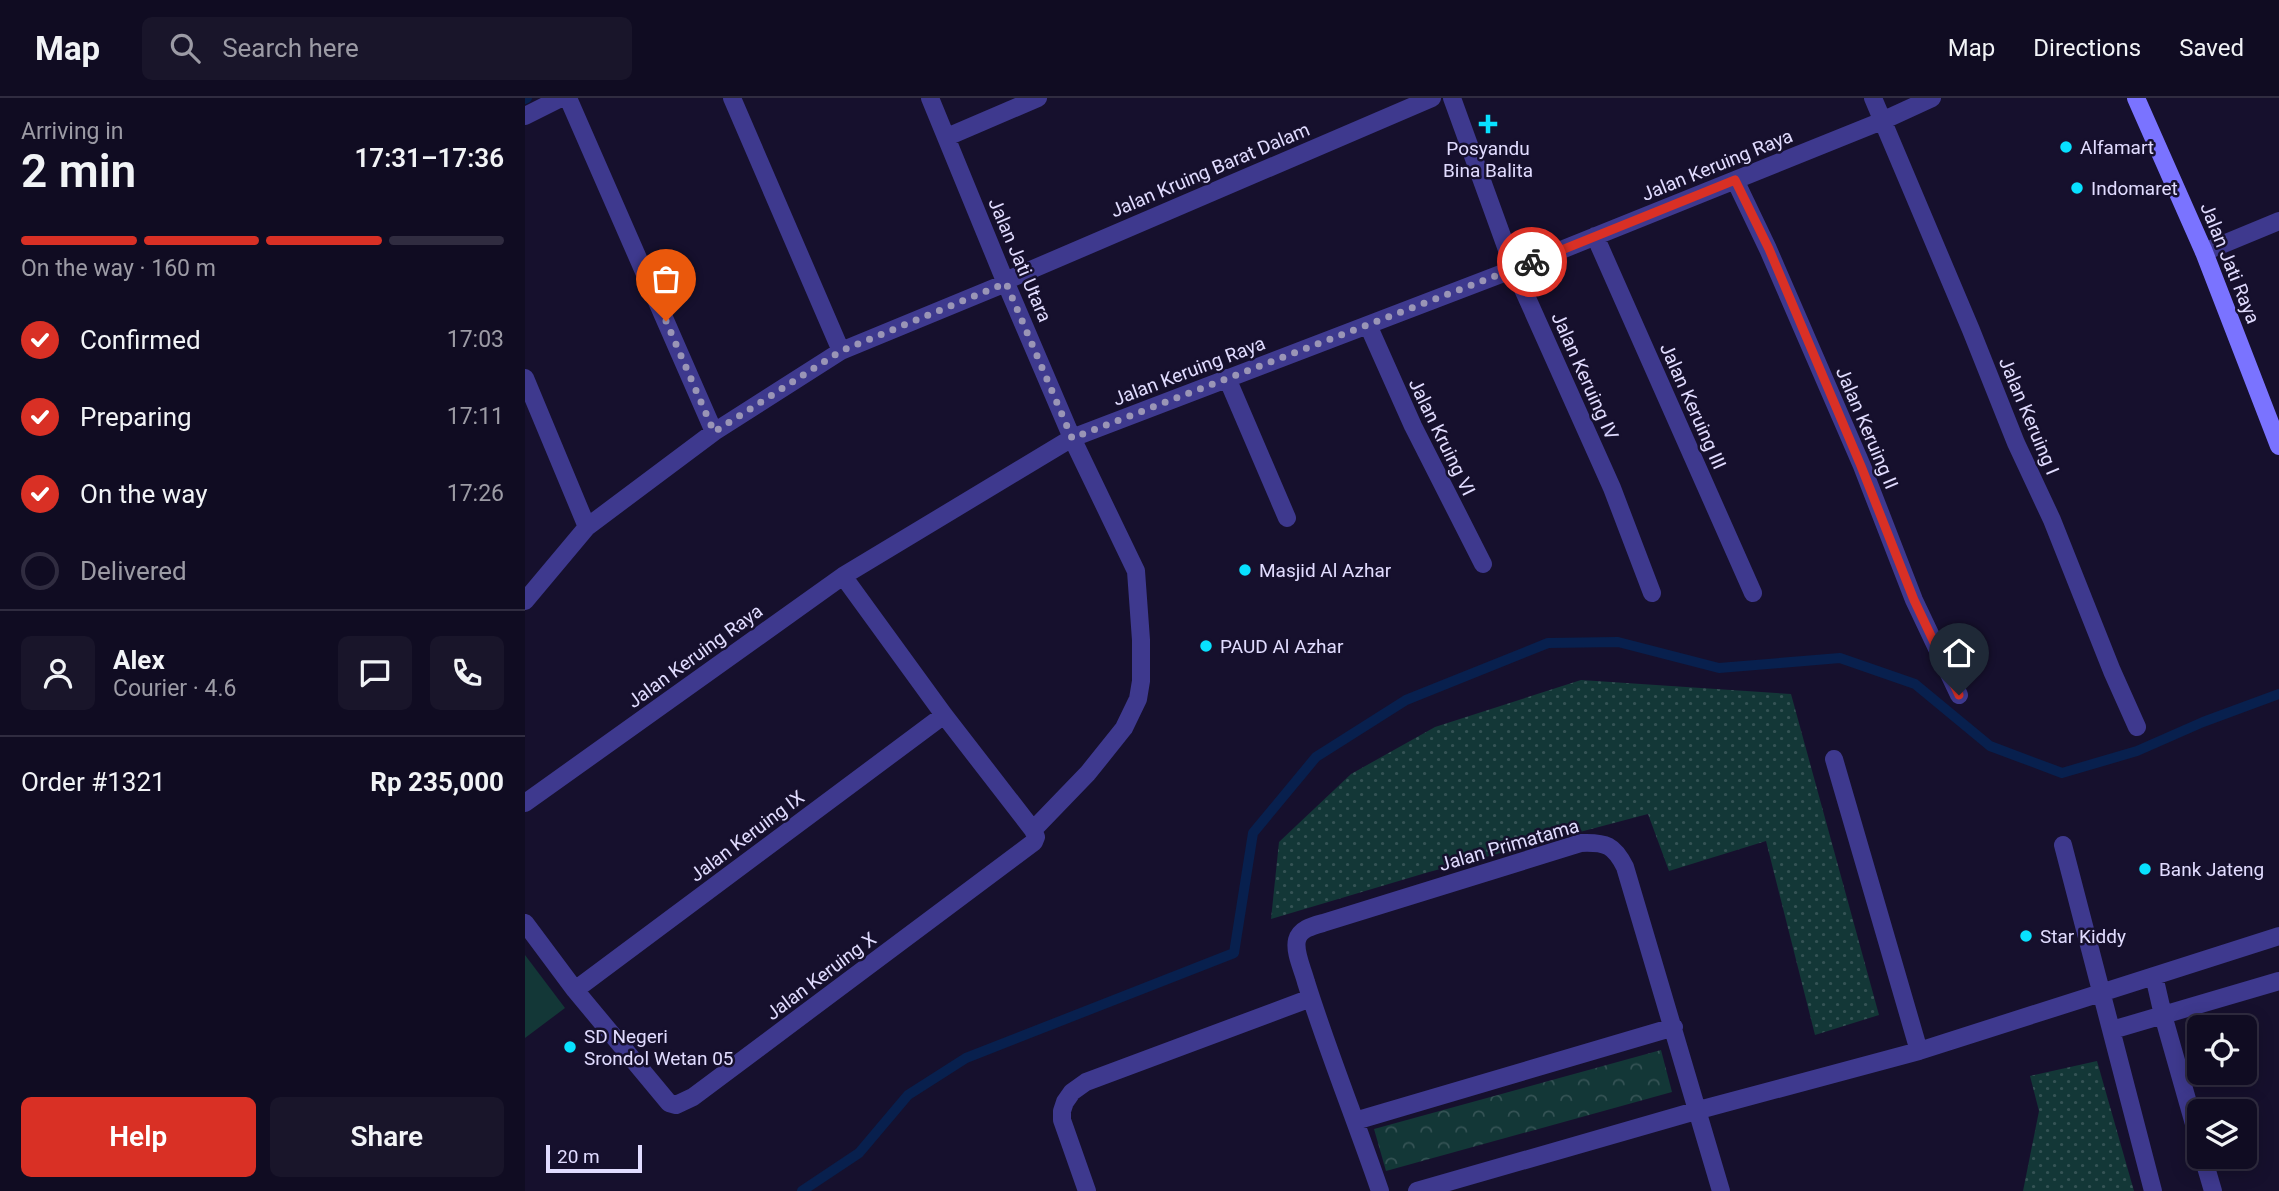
<!DOCTYPE html>
<html lang="en">
<head>
<meta charset="utf-8">
<style>
	:root { --surface:#100c22; --page:#19152a; --text:#f1f3f6; --muted:#9c9ba5; --line:#302c40; --accent:#d93025 }
	body { margin:0; font-family:Roboto,sans-serif; background:var(--page); color:var(--text); height:100vh; display:flex; flex-direction:column; font-size:26px; white-space:nowrap }
	* { box-sizing:border-box; margin:0 }
	p { font-size:23px; color:var(--muted) }
	.icon { flex:none; width:38px; height:38px; fill:none; stroke:currentColor; stroke-width:2; stroke-linecap:round; stroke-linejoin:round }
	.map { position:relative; flex:1; overflow:hidden }
	.panel { display:flex; flex-direction:column; background:var(--surface); width:525px }
	.panel>* { flex:none }
	.buttons { position:absolute; left:1662px; top:917px; display:grid; gap:14px }
	.buttons a { display:grid; place-items:center; width:70px; height:70px; border-radius:10px; background:var(--surface); box-shadow:0 4px 18px #0003,0 0 0 2px var(--line); font-size:35px }
	.scale { position:absolute; left:21px; bottom:18px; width:96px; box-sizing:border-box; padding-left:7px; border:4px solid #e1dcff; border-top:0; font-size:19px; line-height:24px; white-space:nowrap; color:#e1dcff; -webkit-text-stroke:5px #16102d; paint-order:stroke }
	.pin { position:absolute; display:grid; place-items:center; width:60px; height:60px; color:#fff; margin:-72px -30px; border-radius:50% 50% 50% 0; rotate:-45deg; box-shadow:0 0 7px #0007 }
	.pin .icon { rotate:45deg }
	.courier { position:absolute; display:grid; place-items:center; width:70px; height:70px; margin:-35px; border:5px solid #d93025; border-radius:50%; background:#fff; color:#222; box-shadow:0 2px 9px #0007 }
	.head em { font-style:normal; font-weight:600 }
	.head div { display:flex; flex-direction:column-reverse }
	.head { display:flex; align-items:center; justify-content:space-between; height:119px; padding:0 21px }
	h1 { font-size:46px; font-weight:600; line-height:52px }
	.bar { display:grid; grid-template-columns:repeat(4,1fr); gap:10px 7px; align-content:center; height:84px; padding:0 21px }
	.bar i { height:9px; border-radius:5px; background:var(--line) }
	.bar .current { background:var(--accent) }
	.bar p { grid-column:span 4 }
	.line { display:flex; align-items:center; gap:18px; padding:0 21px; border-top:2px solid var(--line) }
	.line div { flex:1 }
	.round { display:grid; place-items:center; flex:none; width:74px; height:74px; border-radius:10px; background:var(--page) }
	ol { padding:0 21px; list-style:none }
	li { display:flex; align-items:center; gap:21px; height:77px }
	li p { margin-inline-start:auto }
	li .icon { padding:7px; border-radius:50%; background:var(--accent); color:#fff; stroke-width:4 }
	li:last-child { color:var(--muted) }
	li i { width:38px; height:38px; border:4px solid var(--line); border-radius:50% }
	.cta { display:flex; gap:14px; margin-top:auto; padding:14px 21px }
	.cta a { flex:1; height:80px; border-radius:10px; background:var(--accent); color:#fff; font-size:28px; font-weight:600; line-height:80px; text-align:center }
	.cta a+a { background:var(--page); color:var(--text) }
	header { display:flex; align-items:center; gap:42px; box-sizing:border-box; height:98px; padding:0 35px; background:var(--surface); border-bottom:2px solid var(--line) }
	header strong { font-size:33px }
	nav { display:flex; gap:38px; margin-inline-start:auto; font-size:24px }
	.search { width:490px; height:63px; background:var(--page); display:flex; align-items:center; gap:18px; box-sizing:border-box; padding:0 24px; border-radius:10px; color:var(--muted); font-size:26px }
	main { display:flex; flex:1; min-height:0 }
	.map>svg:first-child { display:block }
	.grass { fill:url(#grass-dots) }
	.park { fill:url(#park-crowns) }
	.pitch { fill:#133737 }
	.lines { fill:none; stroke-linecap:round; stroke-linejoin:round }
	.stream { stroke:#08204e; stroke-width:10 }
	.street { stroke:#3e398e; stroke-width:18 }
	.secondary { stroke:#7a73ff; stroke-width:18 }
	.done { stroke:#9a95b6; stroke-width:7; stroke-dasharray:0 12.6 }
	.route { stroke:#d93025; stroke-width:9 }
	.poi-dot { fill:#08e1ff; stroke:#16102d; stroke-width:2.5 }
	.labels { text-anchor:middle; dominant-baseline:central; stroke-width:5; stroke-linejoin:round; paint-order:stroke }
	.poi-label { font-size:19px; fill:#e1dcff; stroke:#16102d; text-anchor:start }
	.street-label { font-size:19px; fill:#e1dcff; stroke:#16102d }
</style>
</head>
<body>
<header>
<strong>Map</strong>
<div class="search"><svg class="icon" aria-label="search" viewBox="0 0 24 24"><circle cx="10" cy="10" r="6"/><path d="M15 15l6 6"/></svg>Search here</div>
<nav><a>Map</a><a>Directions</a><a>Saved</a></nav>
</header>
<main>
<section class="panel">
<div class="head"><div><h1>2 min</h1><p>Arriving in</p></div><em>17:31–17:36</em></div>
<div class="bar"><i class="current"></i><i class="current"></i><i class="current"></i><i></i><p>On the way · 160 m</p></div>
<ol>
<li><svg class="icon" aria-label="check" viewBox="0 0 24 24"><path d="M5 12l5 5 9-10"/></svg>Confirmed<p>17:03</p></li>
<li><svg class="icon" aria-label="check" viewBox="0 0 24 24"><path d="M5 12l5 5 9-10"/></svg>Preparing<p>17:11</p></li>
<li><svg class="icon" aria-label="check" viewBox="0 0 24 24"><path d="M5 12l5 5 9-10"/></svg>On the way<p>17:26</p></li>
<li><i></i>Delivered</li>
</ol>
<div class="line" style="height:126px"><a class="round"><svg class="icon" aria-label="person" viewBox="0 0 24 24"><circle cx="12" cy="8" r="4"/><path d="M4 21q1-7 8-7t8 7"/></svg></a><div><b>Alex</b><p>Courier · 4.6</p></div><a class="round"><svg class="icon" aria-label="chat" viewBox="0 0 24 24"><path d="M4 5h16v11H9l-5 4z"/></svg></a><a class="round"><svg class="icon" aria-label="phone" viewBox="0 0 24 24"><path d="M5 4h4l2 5-3 2q2 4 5 5l2-3 5 2v4C11 20 4 13 5 4z"/></svg></a></div>
<div class="line" style="height:91px"><div>Order #1321</div><b>Rp 235,000</b></div>
<div class="cta"><a>Help</a><a>Share</a></div>
</section>
<div class="map">
<svg width="1754" height="1093" viewBox="0 0 1754 1093">
	<defs>
		<pattern id="grass-dots" width="8" height="8" patternUnits="userSpaceOnUse" patternTransform="scale(1.75)"><rect width="8" height="8" fill="#133737"/><path d="M2 2h.1M6 6h.1" fill="none" stroke="#355355" stroke-width="1.8" stroke-linecap="round"/></pattern>
		<pattern id="park-crowns" width="20" height="18" patternUnits="userSpaceOnUse" patternTransform="scale(1.75)"><rect width="20" height="18" fill="#133737"/><path d="M2 6a3 3 0 1 1 6 0M12 15a3 3 0 1 1 6 0" fill="none" stroke="#355355"/></pattern>
	</defs>
	<rect width="100%" height="100%" fill="#16102d"/>
	<!-- grass -->
	<path class="grass" d="M1056,582L1266,596L1354,917L1290,937L1241,743L1144,773L1123,716L904,774L746,821L754,744L826,676L910,629Z
		M1572,963L1609,1093H1498L1514,1013L1505,978Z"/>
	<!-- park -->
	<path class="park" d="M1136,952L1147,994L861,1073L849,1031Z"/>
	<!-- pitch -->
	<path class="pitch" d="M0,857L40,910L0,940Z"/>
	<g class="lines">
		<!-- stream -->
		<path class="stream" d="M0,1L2,0
			M277,1093L334,1055L383,997L441,960L709,855L728,735L791,659L881,602L1023,545L1093,544L1194,570L1315,560L1390,586L1465,648L1537,675L1612,653L1678,624L1754,596"/>
		<!-- street -->
		<path class="street" d="M43,0L189,334
			M207,0L316,253
			M405,0L480,183L547,340L611,473L616,542V583L613,601L599,630L563,675L508,732
			M927,0L989,171L1087,390L1127,495
			M1348,0L1446,232L1491,345L1527,422L1587,573L1612,629
			M0,18L36,0
			M422,39L513,0
			M1210,82L1243,151L1337,368L1389,502L1434,597
			M1070,138L1228,495
			M1679,154L1754,123
			M480,183L907,0
			M843,227L888,328L958,466
			M0,280L62,429
			M702,280L762,420
			M0,503L62,429L189,334L316,253L481,185
			M1309,661L1394,953
			M0,705L318,478L547,340L989,171L1357,23L1407,0
			M1538,747L1628,1093
			M0,825L50,892L144,1005L151,1007L168,999L509,744L511,739L508,732L419,617L318,478
			M1629,878L1638,917L1675,1047
			M50,892L419,617
			M1587,932L1754,883
			M830,1023L1149,929
			M1678,1059L1688,1093
			M562,1093L537,1022V1013L540,1004L547,994L561,984L786,900
			M855,1093C831,1023 803,954 781,884C778,872 769,854 772,842C775,831 787,828 798,825L1056,745C1081,744 1089,747 1100,769L1196,1093
			M892,1093L1174,1012L1394,953L1754,838"/>
		<!-- secondary -->
		<path class="secondary" d="M1611,0L1679,154L1754,348"/>
	</g>
	<g class="lines">
		<!-- done -->
		<path class="done" d="M141,223L189,334L316,253L481,185L547,340L1007,164"/>
		<!-- route -->
		<path class="route" d="M1007,164L1210,82L1244,151L1336,368L1389,502L1434,597"/>
	</g>
	<!-- markers -->
	<g class="poi-dot">
		<path d="M959.5 15.5h7v7h7v7h-7v7h-7v-7h-7v-7h7z"/>
		<circle cx="1541" cy="49" r="7"/>
		<circle cx="1552" cy="90" r="7"/>
		<circle cx="720" cy="472" r="7"/>
		<circle cx="681" cy="548" r="7"/>
		<circle cx="1620" cy="771" r="7"/>
		<circle cx="1501" cy="838" r="7"/>
		<circle cx="45" cy="949" r="7"/>
	</g>
	<g class="labels">
		<!-- poi labels -->
		<g class="poi-label">
			<text x="1555" y="49">Alfamart</text>
			<text x="963" y="50" text-anchor="middle">Posyandu<tspan x="963" dy="22">Bina Balita</tspan></text>
			<text x="1566" y="90">Indomaret</text>
			<text x="734" y="472">Masjid Al Azhar</text>
			<text x="695" y="548">PAUD Al Azhar</text>
			<text x="1634" y="771">Bank Jateng</text>
			<text x="1515" y="838">Star Kiddy</text>
			<text x="59" y="938">SD Negeri<tspan x="59" dy="22">Srondol Wetan 05</tspan></text>
		</g>
		<!-- street labels -->
		<g class="street-label">
			<text transform="translate(1192 67) rotate(-22)">Jalan Keruing Raya</text>
			<text transform="translate(685 72) rotate(-23)">Jalan Kruing Barat Dalam</text>
			<text transform="translate(495 162) rotate(67)">Jalan Jati Utara</text>
			<text transform="translate(1705 165) rotate(68)">Jalan Jati Raya</text>
			<text transform="translate(664 273) rotate(-21)">Jalan Keruing Raya</text>
			<text transform="translate(1060 278) rotate(66)">Jalan Keruing IV</text>
			<text transform="translate(1168 308) rotate(66)">Jalan Keruing III</text>
			<text transform="translate(1504 318) rotate(67)">Jalan Keruing I</text>
			<text transform="translate(1342 330) rotate(67)">Jalan Keruing II</text>
			<text transform="translate(917 339) rotate(64)">Jalan Kruing VI</text>
			<text transform="translate(170 558) rotate(-36)">Jalan Keruing Raya</text>
			<text transform="translate(222 738) rotate(-37)">Jalan Keruing IX</text>
			<text transform="translate(984 747) rotate(-16)">Jalan Primatama</text>
			<text transform="translate(296 878) rotate(-37)">Jalan Keruing X</text>
		</g>
	</g>
</svg>
<div class="buttons">
<a><svg class="icon" aria-label="locate" viewBox="0 0 24 24"><circle cx="12" cy="12" r="6"/><path d="M12 2v4M12 18v4M2 12h4M18 12h4"/></svg></a>
<a><svg class="icon" aria-label="layers" viewBox="0 0 24 24"><path d="M12 4l9 5-9 5-9-5zM3 14l9 5 9-5"/></svg></a>
</div>
<div class="scale">20 m</div>
<div class="pin" style="left:141px;top:223px;background:#ea580c"><svg class="icon" aria-label="bag" viewBox="0 0 24 24"><path d="M5 8h14l-1 12H6zM9 8a3 3 0 0 1 6 0"/></svg></div>
<div class="pin" style="left:1434px;top:597px;background:#1f2937"><svg class="icon" aria-label="home" viewBox="0 0 24 24"><path d="M3 11l9-7 9 7M6 9v11h12V9"/></svg></div>
<div class="courier" style="left:1007px;top:164px"><svg class="icon" aria-label="bike" viewBox="0 0 24 24"><circle cx="6" cy="16" r="4"/><circle cx="18" cy="16" r="4"/><path d="M6 16l4-8h5l3 8M10 8l3 8H6M13 5h3"/></svg></div>
</div>
</main>
</body>
</html>
